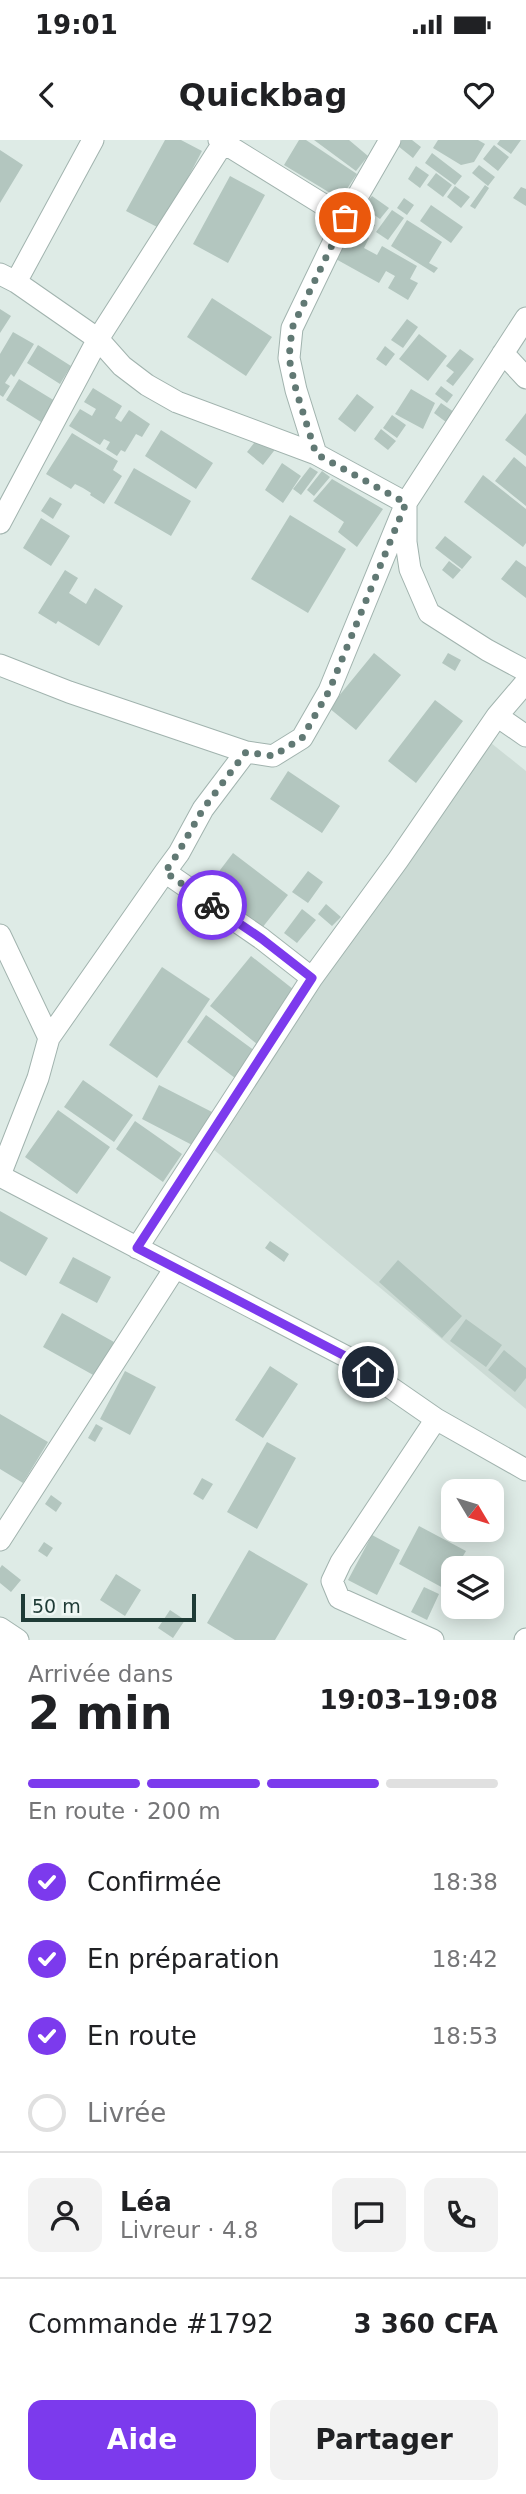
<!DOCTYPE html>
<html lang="fr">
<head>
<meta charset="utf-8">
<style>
	:root { --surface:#fff; --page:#f2f2f2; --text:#202124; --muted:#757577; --line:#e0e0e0; --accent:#7c3aed }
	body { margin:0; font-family:"DejaVu Sans",sans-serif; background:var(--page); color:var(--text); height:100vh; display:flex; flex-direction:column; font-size:26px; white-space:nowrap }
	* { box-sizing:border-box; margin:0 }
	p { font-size:23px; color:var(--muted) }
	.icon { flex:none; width:38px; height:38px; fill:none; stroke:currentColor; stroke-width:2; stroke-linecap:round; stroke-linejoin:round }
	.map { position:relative; height:1500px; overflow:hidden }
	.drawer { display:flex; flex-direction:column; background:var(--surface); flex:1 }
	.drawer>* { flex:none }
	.needle { width:46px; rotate:128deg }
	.buttons { position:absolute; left:441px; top:1339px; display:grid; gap:14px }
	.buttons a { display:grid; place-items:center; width:63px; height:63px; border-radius:14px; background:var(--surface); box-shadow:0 4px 18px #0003; font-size:35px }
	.scale { position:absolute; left:21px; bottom:18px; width:175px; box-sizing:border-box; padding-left:7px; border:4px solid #1e3b36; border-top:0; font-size:19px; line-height:24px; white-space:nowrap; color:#1e3b36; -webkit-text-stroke:5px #eef7f4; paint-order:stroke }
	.pin { position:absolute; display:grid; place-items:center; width:60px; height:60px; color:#fff; margin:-30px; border:4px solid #fff; border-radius:50%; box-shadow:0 2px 7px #0007 }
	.courier { position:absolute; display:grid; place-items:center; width:70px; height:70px; margin:-35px; border:5px solid #7c3aed; border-radius:50%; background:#fff; color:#222; box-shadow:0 2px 9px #0007 }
	.overview em { font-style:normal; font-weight:600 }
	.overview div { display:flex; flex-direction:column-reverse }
	.overview { display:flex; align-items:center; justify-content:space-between; height:119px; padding:0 28px }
	h1 { font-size:46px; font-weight:600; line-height:52px }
	.bar { display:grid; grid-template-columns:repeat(4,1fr); gap:10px 7px; align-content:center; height:84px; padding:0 28px }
	.bar i { height:9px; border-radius:5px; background:var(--line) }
	.bar .selected { background:var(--accent) }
	.bar p { grid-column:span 4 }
	.line { display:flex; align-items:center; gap:18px; padding:0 28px; border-top:2px solid var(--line) }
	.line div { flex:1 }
	.round { display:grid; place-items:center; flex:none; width:74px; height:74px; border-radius:14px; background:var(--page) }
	ol { padding:0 28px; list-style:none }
	li { display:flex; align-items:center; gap:21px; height:77px }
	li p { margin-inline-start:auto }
	li .icon { padding:7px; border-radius:50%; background:var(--accent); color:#fff; stroke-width:4 }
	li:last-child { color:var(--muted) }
	li i { width:38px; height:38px; border:4px solid var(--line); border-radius:50% }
	.primary-button { display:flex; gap:14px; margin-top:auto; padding:14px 28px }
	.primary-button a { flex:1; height:80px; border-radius:14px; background:var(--accent); color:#fff; font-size:28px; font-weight:600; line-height:80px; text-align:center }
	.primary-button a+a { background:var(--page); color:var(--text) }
	.status { display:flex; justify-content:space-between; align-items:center; height:49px; padding:0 35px; background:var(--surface); direction:ltr }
	.status svg { height:19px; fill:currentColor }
	header { display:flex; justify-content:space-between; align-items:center; height:91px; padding:0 28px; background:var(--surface); font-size:32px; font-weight:600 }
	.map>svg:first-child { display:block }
	.built { fill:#ccdbd5 }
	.building { fill:#b3c6bf }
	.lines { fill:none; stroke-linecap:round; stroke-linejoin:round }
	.minor-casing { stroke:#a1b3ae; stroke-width:23 }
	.minor { stroke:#fff; stroke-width:21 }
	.done { stroke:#617974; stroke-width:7; stroke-dasharray:0 12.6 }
	.route { stroke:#7c3aed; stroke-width:9 }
</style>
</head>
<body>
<div class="status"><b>19:01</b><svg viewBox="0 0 49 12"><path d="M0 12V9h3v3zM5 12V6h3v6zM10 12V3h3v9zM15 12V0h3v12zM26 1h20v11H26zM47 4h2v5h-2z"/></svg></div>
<header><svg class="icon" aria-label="back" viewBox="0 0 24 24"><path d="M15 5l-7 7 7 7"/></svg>Quickbag<svg class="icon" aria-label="heart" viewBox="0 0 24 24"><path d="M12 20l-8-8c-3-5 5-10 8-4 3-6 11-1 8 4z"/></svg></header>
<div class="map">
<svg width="526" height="1500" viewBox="0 0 526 1500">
	<rect width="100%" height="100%" fill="#deebe6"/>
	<!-- built -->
	<path class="built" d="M486,599L526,631V1269L207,1004Z"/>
	<!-- building -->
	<path class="building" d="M165,0H181L202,11L161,89L126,71Z
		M299,0H306L357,34L340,59L284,25Z
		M314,0H349L368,16L356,31Z
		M402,0H412L421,7L413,18L398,6Z
		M438,0H478L485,4L474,22L461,25L433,8Z
		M500,0H521L511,14L497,4Z
		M494,5L509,17L498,31L483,19Z
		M0,10L23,25L0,63Z
		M432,13L462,36L455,45L425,23Z
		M479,25L495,37L488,46L472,33Z
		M416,26L429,35L420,48L408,39Z
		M436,33L452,45L443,57L427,45Z
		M230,36L265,55L228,123L193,104Z
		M485,45L489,48L475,69L470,66Z
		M455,46L470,57L461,68L447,57Z
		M521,47L526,49V66L513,58Z
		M372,56L389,68L380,79L363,67Z
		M404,58L414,65L407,75L397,68Z
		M431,65L463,87L451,103L420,81Z
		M392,70L404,78L388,100L376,92Z
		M362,76L375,85L369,94L355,85Z
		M407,80L442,102L429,123L438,128L434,133L391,106Z
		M351,88L369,98L364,108L377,115L382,106L417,126L410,139L418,143L408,160L388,148L395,136L386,131L379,143L334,118Z
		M212,158L272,197L246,236L187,197Z
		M0,169L11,176L0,193Z
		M407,179L418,187L403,208L391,200Z
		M13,192L34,204L14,237L11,234L5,243L10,246L3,257L0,255V214Z
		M419,194L447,216L428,241L399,219Z
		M38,205L71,226L60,244L27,223Z
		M385,206L395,214L386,226L376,219Z
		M460,209L474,219L453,246L446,241L454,232L446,226Z
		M19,239L55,261L41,282L6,260Z
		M441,246L453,255L447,263L435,254Z
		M93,248L122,266L115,278L121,282L129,270L150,284L142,297L136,294L125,312L121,310L117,316L106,309L110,302L104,299L100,305L69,286L80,269L92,276L96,269L84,262Z
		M411,249L435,263L423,289L395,274Z
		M357,254L374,267L355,292L338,279Z
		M441,263L454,272L446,282L434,273Z
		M526,273V316L505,300Z
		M392,275L406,285L397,298L383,288Z
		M381,289L396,301L388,310L374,299Z
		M161,290L213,323L196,349L145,316Z
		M72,293L118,321L113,330L122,336L104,364L90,355L91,353L83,348L75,344L71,349L46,334Z
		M261,294L277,307L263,325L247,312Z
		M514,317L526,327V366L495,341Z
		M282,323L301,336L283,363L265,350Z
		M310,327L318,332L301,355L293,349Z
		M134,328L191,361L171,396L114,363Z
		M322,331L330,337L314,356L307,350Z
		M483,335L526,369V403L523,407L464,362Z
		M332,339L383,369L357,407L338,392L344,382L313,361Z
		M50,357L62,364L53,379L41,371Z
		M290,375L346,409L308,473L251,439Z
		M41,378L70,396L51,426L23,408Z
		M445,396L472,417L462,429L435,408Z
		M516,420L526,427V458L501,439Z
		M449,421L461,430L453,439L442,430Z
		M65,430L78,438L69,453L86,464L95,448L123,466L99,506L58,481L56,484L38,473Z
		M374,513L401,535L356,590L329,568Z
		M448,513L461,520L455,531L442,523Z
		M435,560L463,581L416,643L388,621Z
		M288,631L340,666L322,693L270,659Z
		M233,713L288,755L262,788L208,746Z
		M308,731L323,742L308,763L292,752Z
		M326,764L341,777L332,786L318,774Z
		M302,769L316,780L297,803L284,793Z
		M251,816L298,853L257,904L210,866Z
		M162,827L210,859L157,938L109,905Z
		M206,875L255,911L235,938L187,902Z
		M83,940L133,975L114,1002L64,967Z
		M159,945L214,973L196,1007L142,979Z
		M58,970L110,1007L77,1054L25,1017Z
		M135,981L182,1014L163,1042L116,1009Z
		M0,1071L48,1098L26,1136L0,1121Z
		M270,1101L289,1114L284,1122L265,1108Z
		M73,1117L111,1137L97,1163L59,1143Z
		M398,1120L462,1176L442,1198L379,1142Z
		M62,1173L114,1202L95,1236L43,1207Z
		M466,1179L502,1205L486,1227L450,1201Z
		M504,1210L526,1228V1238L515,1252L488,1230Z
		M270,1226L298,1244L263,1298L235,1280Z
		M125,1231L156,1247L130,1295L100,1279Z
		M0,1274L48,1302L23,1343L0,1329Z
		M96,1284L103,1288L95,1302L88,1298Z
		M267,1302L296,1318L257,1389L227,1372Z
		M202,1338L213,1344L203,1360L193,1354Z
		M51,1355L62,1363L56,1372L45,1364Z
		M419,1386L466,1411L456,1428H453V1434L445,1449L399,1424Z
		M372,1395L400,1410L377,1455L348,1440Z
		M44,1402L53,1408L47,1417L38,1411Z
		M249,1410L308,1444L275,1500H235L207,1483Z
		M2,1425L21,1440L11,1452L0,1443V1428Z
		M116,1434L141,1450L125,1476L100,1460Z
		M424,1447L439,1454L427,1480L411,1472Z
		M170,1470L185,1480L173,1498L158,1488Z"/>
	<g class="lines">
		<!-- minor casing -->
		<g class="minor-casing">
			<path id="minor" d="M219,0L345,78
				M0,134L16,142L98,199L122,226L147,245L177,262L316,314L406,363V402L410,429L429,473L487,510L526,531
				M16,142L93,0
				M503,213L526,238
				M316,314L296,250L289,218L292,188L345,78L390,0
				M0,383L98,199L225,0
				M0,525L69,552L246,612L273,616L302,598L329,551L406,363L526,178
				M497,576L526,596
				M246,612L203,669L179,713L165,732L262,799L312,838
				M0,795L49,898L38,938L0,1035
				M49,898L165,732
				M0,1036L345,1216L436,1279L526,1330
				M137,1108L312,838L398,720L497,576L526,542
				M0,1400L175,1128
				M0,1488L18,1500
				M433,1500L339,1458L332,1441L341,1422L436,1279
				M525,1500L526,1499"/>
		</g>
		<!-- minor -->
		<use href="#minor" class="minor"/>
	</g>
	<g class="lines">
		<!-- done -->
		<path class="done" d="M212,765L165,732L178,713L203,669L246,612L273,616L302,598L329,551L406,363L316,314L296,250L289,218L292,188L345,78"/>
		<!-- route -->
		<path class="route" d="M212,765L262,799L312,838L137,1108L345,1216L368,1232"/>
	</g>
</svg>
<div class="buttons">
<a><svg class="needle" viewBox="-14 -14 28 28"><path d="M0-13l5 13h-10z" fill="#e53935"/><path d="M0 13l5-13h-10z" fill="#757577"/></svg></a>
<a><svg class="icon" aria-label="layers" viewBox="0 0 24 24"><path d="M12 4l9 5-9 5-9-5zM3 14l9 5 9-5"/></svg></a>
</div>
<div class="scale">50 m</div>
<div class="pin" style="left:345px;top:78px;background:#ea580c"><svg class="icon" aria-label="bag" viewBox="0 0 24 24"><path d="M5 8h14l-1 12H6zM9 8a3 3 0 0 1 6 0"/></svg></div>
<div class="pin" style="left:368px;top:1232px;background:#1f2937"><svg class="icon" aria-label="home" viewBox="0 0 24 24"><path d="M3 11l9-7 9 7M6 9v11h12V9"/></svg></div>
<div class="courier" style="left:212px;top:765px"><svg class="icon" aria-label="bike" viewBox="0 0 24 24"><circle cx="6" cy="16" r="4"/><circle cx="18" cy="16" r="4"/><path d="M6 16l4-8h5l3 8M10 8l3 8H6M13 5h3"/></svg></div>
</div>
<section class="drawer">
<div class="overview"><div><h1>2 min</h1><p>Arrivée dans</p></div><em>19:03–19:08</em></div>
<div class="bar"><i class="selected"></i><i class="selected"></i><i class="selected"></i><i></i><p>En route · 200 m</p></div>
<ol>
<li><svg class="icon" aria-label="check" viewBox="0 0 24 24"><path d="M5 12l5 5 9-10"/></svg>Confirmée<p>18:38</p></li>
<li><svg class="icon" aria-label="check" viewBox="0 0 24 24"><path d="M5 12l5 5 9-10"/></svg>En préparation<p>18:42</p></li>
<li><svg class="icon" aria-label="check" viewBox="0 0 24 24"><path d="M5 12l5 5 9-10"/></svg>En route<p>18:53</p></li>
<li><i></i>Livrée</li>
</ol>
<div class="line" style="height:126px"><a class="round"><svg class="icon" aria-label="person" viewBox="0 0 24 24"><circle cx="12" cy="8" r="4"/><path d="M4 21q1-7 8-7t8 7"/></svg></a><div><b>Léa</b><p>Livreur · 4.8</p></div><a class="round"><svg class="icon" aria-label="chat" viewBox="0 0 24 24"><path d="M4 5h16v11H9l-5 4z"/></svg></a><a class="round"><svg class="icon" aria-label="phone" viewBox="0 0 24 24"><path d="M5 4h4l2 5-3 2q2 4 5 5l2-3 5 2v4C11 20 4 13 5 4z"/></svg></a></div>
<div class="line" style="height:91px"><div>Commande #1792</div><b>3 360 CFA</b></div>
<div class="primary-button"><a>Aide</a><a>Partager</a></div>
</section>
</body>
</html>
